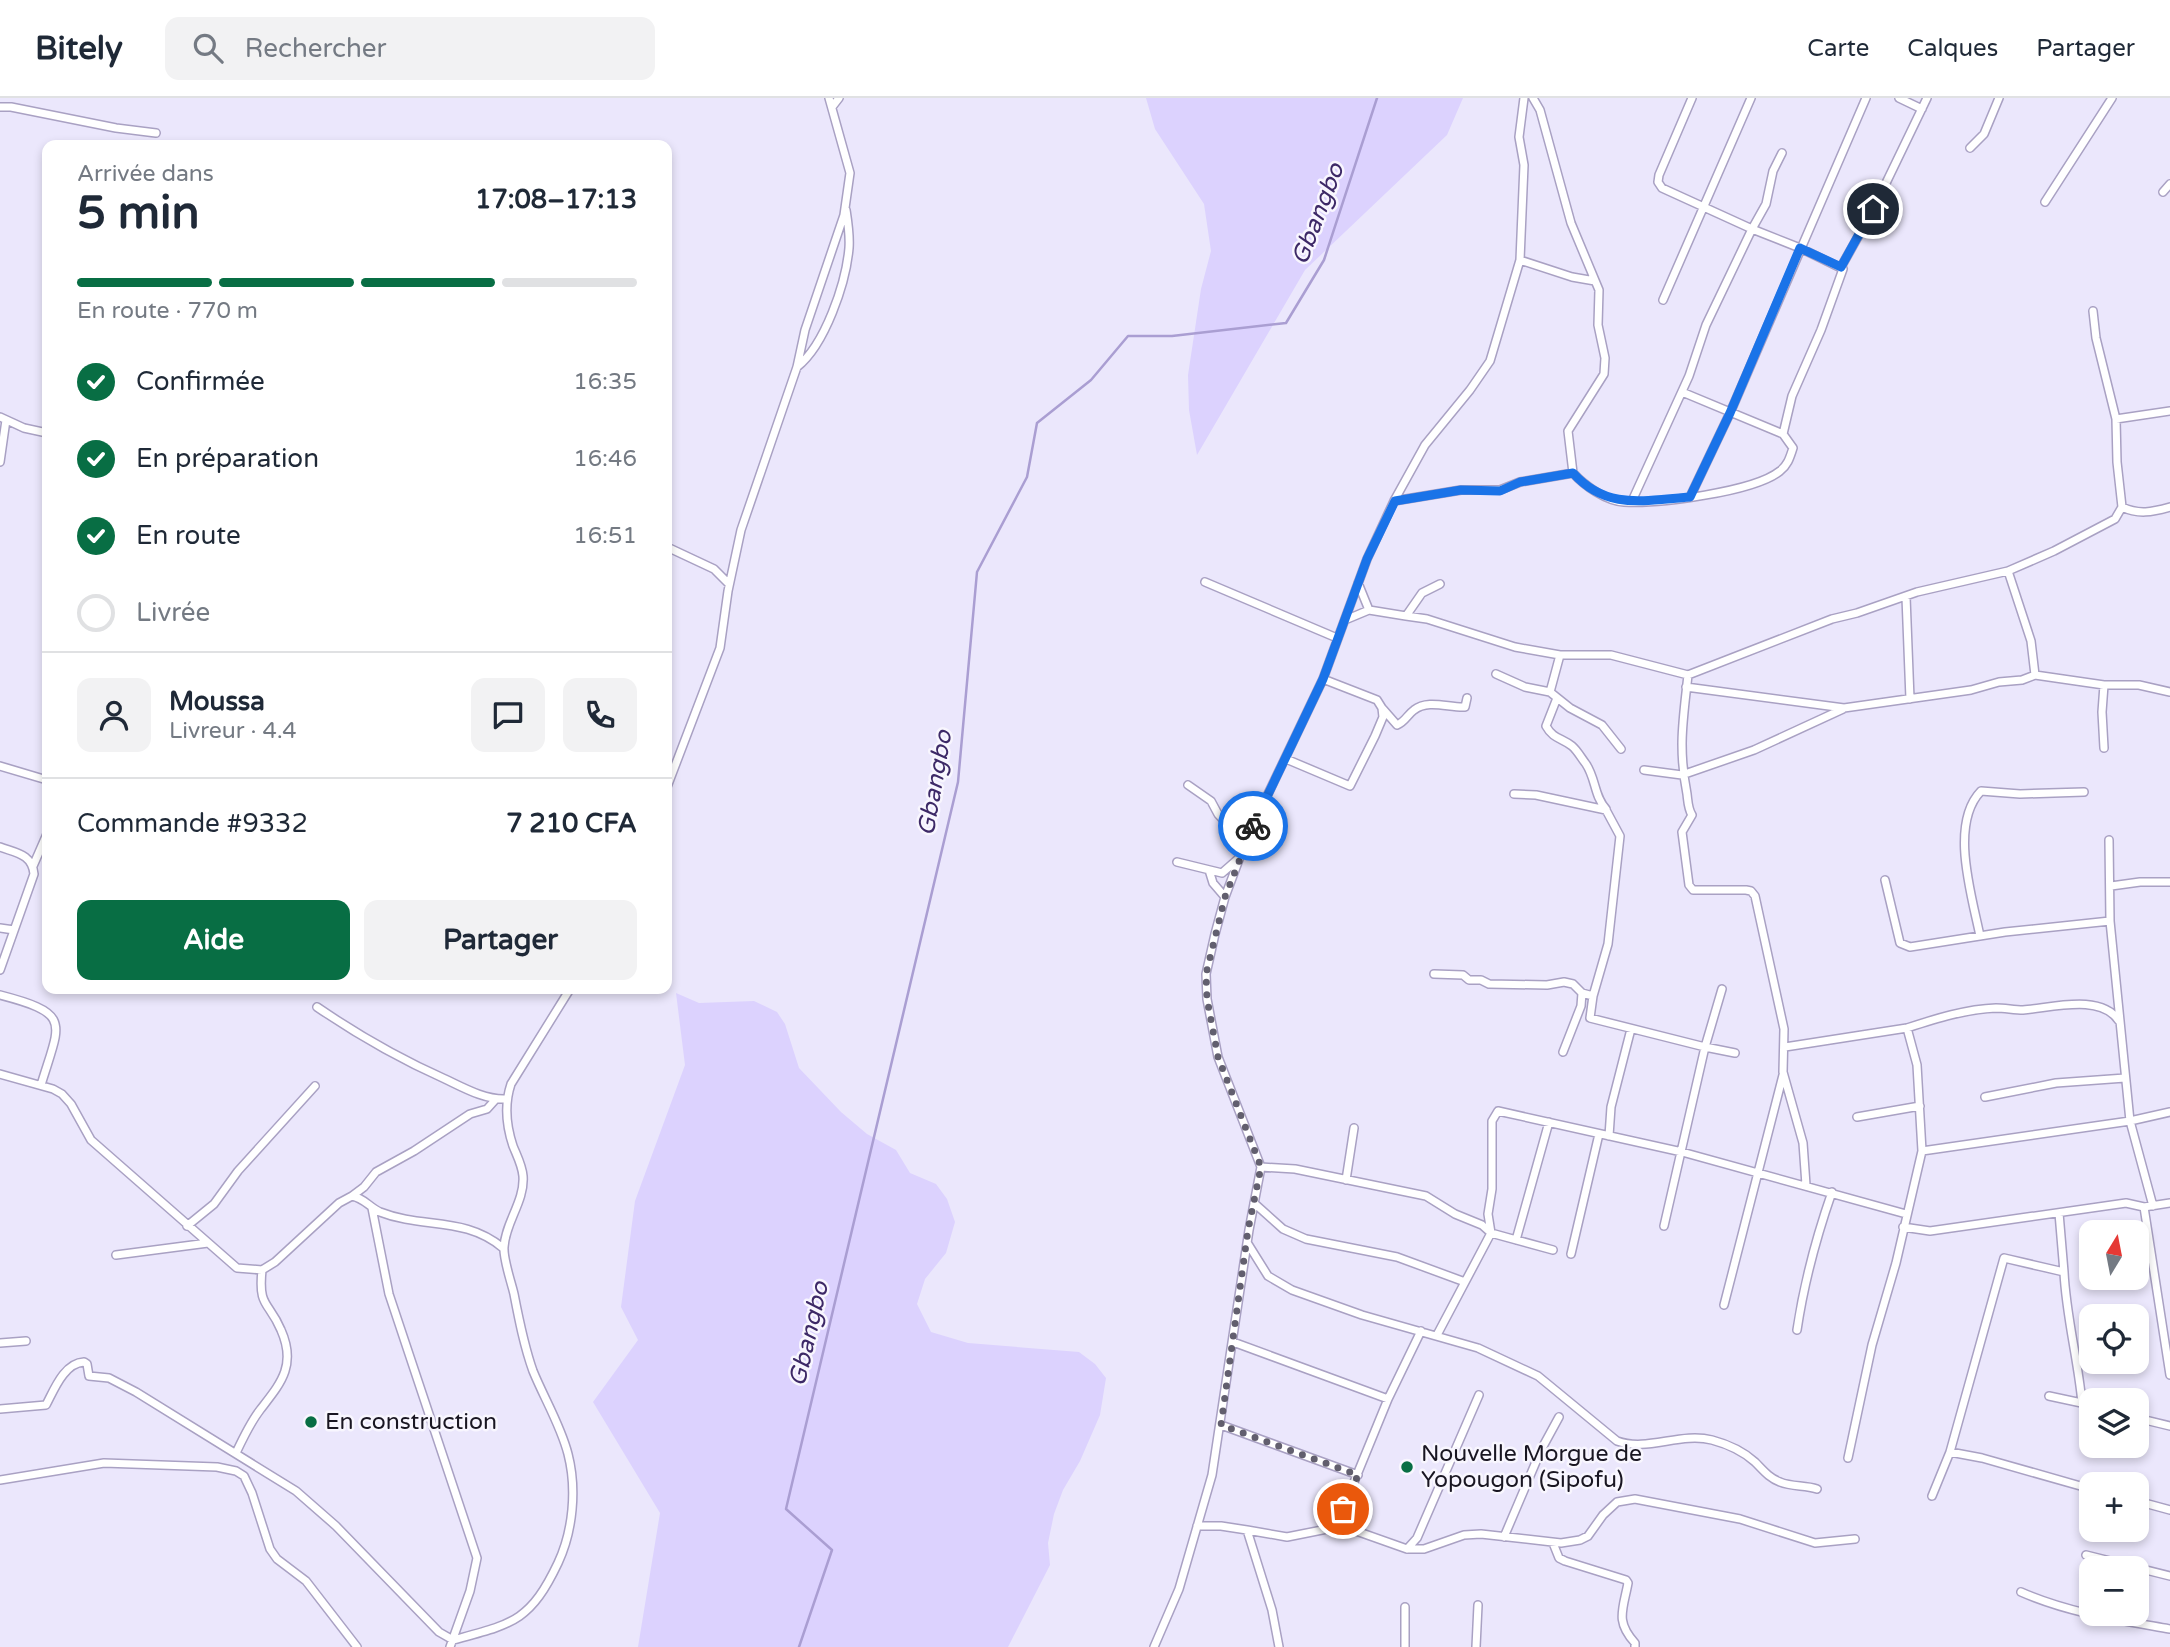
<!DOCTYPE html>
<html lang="fr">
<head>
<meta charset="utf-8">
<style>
	:root { --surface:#fff; --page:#f2f2f3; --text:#1f2937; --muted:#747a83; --line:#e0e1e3; --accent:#086e44 }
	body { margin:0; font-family:"Varela Round",sans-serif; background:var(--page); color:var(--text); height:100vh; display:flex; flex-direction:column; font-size:26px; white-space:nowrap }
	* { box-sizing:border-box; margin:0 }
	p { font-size:23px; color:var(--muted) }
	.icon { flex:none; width:38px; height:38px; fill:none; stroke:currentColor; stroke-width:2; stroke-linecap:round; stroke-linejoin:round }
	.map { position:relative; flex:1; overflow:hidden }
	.drawer { position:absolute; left:42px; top:42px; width:630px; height:854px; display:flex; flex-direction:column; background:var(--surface); border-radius:14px; box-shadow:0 4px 10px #0003 }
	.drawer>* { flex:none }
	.needle { width:46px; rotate:10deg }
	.controls { position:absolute; left:2079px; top:1122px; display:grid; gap:14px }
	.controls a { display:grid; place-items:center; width:70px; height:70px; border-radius:14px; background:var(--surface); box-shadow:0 4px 10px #0003; font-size:35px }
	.pin { position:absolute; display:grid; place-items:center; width:60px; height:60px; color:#fff; margin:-30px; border:4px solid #fff; border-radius:50%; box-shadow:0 2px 7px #0007 }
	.courier { position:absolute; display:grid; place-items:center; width:70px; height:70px; margin:-35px; border:5px solid #1a73e8; border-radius:50%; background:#fff; color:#222; box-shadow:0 2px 9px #0007 }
	.head em { font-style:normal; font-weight:700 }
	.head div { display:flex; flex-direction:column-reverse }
	.head { display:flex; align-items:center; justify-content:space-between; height:119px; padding:0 35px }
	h1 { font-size:46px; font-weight:700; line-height:52px }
	.bar { display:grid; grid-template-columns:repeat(4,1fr); gap:10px 7px; align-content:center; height:84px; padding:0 35px }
	.bar i { height:9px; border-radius:5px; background:var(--line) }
	.bar .current { background:var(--accent) }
	.bar p { grid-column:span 4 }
	.line { display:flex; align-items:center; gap:18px; padding:0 35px; border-top:2px solid var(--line) }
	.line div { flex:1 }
	.round { display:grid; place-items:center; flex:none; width:74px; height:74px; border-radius:14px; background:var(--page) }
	ol { padding:0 35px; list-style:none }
	li { display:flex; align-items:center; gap:21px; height:77px }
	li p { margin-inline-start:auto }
	li .icon { padding:7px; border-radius:50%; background:var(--accent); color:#fff; stroke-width:4 }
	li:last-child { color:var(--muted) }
	li i { width:38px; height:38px; border:4px solid var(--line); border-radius:50% }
	.primary-button { display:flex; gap:14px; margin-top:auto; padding:14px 35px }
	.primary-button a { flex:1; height:80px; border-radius:14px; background:var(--accent); color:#fff; font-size:28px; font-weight:700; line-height:80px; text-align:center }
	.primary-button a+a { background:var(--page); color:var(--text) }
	header { display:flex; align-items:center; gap:42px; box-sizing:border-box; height:98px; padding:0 35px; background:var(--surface); border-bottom:2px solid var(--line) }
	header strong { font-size:33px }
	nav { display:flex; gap:38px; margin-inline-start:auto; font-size:24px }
	.search { width:490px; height:63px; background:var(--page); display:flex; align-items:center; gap:18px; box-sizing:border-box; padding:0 24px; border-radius:14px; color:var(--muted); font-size:26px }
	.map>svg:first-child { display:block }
	.green { fill:#dcd2fe }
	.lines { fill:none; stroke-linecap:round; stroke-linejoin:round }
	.stream { stroke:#aa9ed2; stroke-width:2.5 }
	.minor-casing { stroke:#a9a1c3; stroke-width:10 }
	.minor { stroke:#fff; stroke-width:7 }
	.done { stroke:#625f6e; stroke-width:7; stroke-dasharray:0 12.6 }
	.route { stroke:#1a73e8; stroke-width:9 }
	.poi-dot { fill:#086e44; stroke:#f8f6fe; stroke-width:2.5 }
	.labels { text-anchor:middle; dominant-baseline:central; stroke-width:5; stroke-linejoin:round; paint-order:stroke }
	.poi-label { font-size:23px; fill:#191622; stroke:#f8f6fe; text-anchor:start }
	.water-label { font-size:24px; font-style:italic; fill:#3d2967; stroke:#f8f6fe }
</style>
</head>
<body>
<header>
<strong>Bitely</strong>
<div class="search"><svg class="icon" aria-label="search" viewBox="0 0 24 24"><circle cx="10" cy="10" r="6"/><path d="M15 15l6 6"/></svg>Rechercher</div>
<nav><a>Carte</a><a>Calques</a><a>Partager</a></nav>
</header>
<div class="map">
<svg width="2170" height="1549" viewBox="0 0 2170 1549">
	<rect width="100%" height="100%" fill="#ebe7fc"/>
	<!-- green -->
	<path class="green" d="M1146,0H1463L1447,37L1305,172L1197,357L1189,312L1188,277L1201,191L1211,153L1204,106L1155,31Z
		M676,895L699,905L754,903L777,914L785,926L799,970L841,1014L867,1036L896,1052L910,1075L936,1086L947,1101L955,1124L946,1155L925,1181L917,1206L931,1234L968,1245L1079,1254L1095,1266L1106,1280L1100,1317L1080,1363L1063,1392L1054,1416L1048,1445L1050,1467L1008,1549H638L660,1415L593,1304L638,1242L621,1209L635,1103L685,967Z"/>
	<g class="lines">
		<!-- stream -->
		<path class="stream" d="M799,1549L832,1452L786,1411L958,684L977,474L1027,379L1037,325L1091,282L1128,238H1172L1286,225L1324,162L1377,0"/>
		<!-- minor casing -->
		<g class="minor-casing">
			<path id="minor" d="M1533,0L1540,12L1571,125L1599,192L1598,227L1605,260L1604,276L1568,333L1573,375C1585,388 1606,403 1624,404C1658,406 1754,394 1780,373C1788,367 1790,359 1793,350L1783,336L1682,294
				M1692,0L1659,77L1658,84L1662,90L1752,131L1766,106L1773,73L1782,55
				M1899,0L1922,11
				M0,9H11L116,30L156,35
				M832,9L839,0
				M1970,50L1984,36L1999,0
				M2163,94L2170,86
				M2045,104L2112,0
				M1520,162L1572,179L1595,183
				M1841,169L1873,112L1927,0
				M1663,202L1751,0
				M2093,213L2096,240L2116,321
				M797,269C825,247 846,185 849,150C850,137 848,125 846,112
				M0,319L24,330L47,335
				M0,364L6,322
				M1690,399L1730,315L1866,0
				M1394,403L1461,392H1500L1520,384L1573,375
				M1632,403L1689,278L1706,227L1752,131L1800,150L1843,171L1821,232L1792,298L1783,336
				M2122,409C2139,417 2152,414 2170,409
				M667,449L714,471L729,486
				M2008,473L2031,543L2035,577
				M1205,484L1337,540
				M1358,485L1369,512
				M1906,499L1910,601
				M1406,518L1422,495L1440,486
				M1345,522L1369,512L1406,518L1427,521L1515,549L1560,557H1611L1688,577L1832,521L1857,515L1917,494L2008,473L2054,453L2115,421L2122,409L2117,364L2116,321L2170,313
				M1496,576L1525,589L1550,594L1570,610L1602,627L1621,651
				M1688,577C1683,623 1678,650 1687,696C1688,704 1688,711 1692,717L1682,734L1689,787L1693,792H1746L1751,793L1755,798L1784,931L1783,974L1803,1045L1806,1087
				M1686,589L1844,610L1971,592L1999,584L2022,582L2035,577L2104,587H2139L2170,594
				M1550,594L1560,557
				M1557,600L1546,628C1553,641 1562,640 1572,648C1577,652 1582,661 1586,666C1596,681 1594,698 1606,711
				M1383,611L1397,627C1405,624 1407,617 1414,612C1428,601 1449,610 1465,609L1467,600
				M2104,650L2102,614L2104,587
				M1286,661L1350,688L1375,638L1383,619L1382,610L1377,602L1323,581
				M0,668L47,682
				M1644,672L1682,677L1754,652L1843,611
				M1188,687L1211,703L1218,716L1231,730L1247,740
				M667,689L720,550L728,493L741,432L797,269L805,232L844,117L850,75L829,0
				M1514,696L1536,697L1606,712L1620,738L1608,846L1593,898L1590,920L1705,949L1664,1128
				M2109,742L2110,823L2130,1023L2153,1108
				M0,749C16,755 32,756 34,776L0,872
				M1177,764L1222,775L1238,761
				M33,768L47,736
				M1209,772L1213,785L1225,799
				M1885,782L1900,845L1910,849L2005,834L2110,823
				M2111,788L2140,784H2170
				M0,830L14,832
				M1980,838C1972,798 1949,726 1981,693L2020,696L2084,694
				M1434,876L1463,877L1469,882H1481L1489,886L1547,887L1564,884L1573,886L1582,895L1593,898
				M1722,891L1705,949L1735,955
				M0,897C73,916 60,924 41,987
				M317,909C358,937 400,961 445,981C464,990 485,1002 506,1001
				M1907,930C1935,921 1966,911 1996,910C2005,910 2014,912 2023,912C2051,910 2101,895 2119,923
				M1785,949L1907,930L1917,967L1922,1053L1896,1165L1872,1247L1848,1360
				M1563,954L1581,908L1582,895
				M0,976L53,991L62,996L71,1006L91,1042L237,1170L262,1172L275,1164L339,1105L352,1098C364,1100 369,1109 380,1114C423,1131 465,1118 503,1150
				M1985,999L2056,985L2125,980
				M1857,1019L1920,1008
				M1609,1038L1611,1009L1631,931
				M1922,1053L2130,1023L2170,1014
				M1261,1069L1295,1071L1426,1098L1455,1116L1482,1127L1491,1135
				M1346,1082L1354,1030
				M352,1098L364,1089L376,1074L414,1053L470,1016L487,1011L496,1001
				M1254,1105L1283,1131L1306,1141L1397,1159L1465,1184
				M2144,1109L2170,1277
				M372,1110L389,1196L477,1460L470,1493L450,1549
				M2059,1115L2064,1174
				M187,1128L214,1106L238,1073L315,988
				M1903,1129L1930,1133L2126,1105L2144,1109L2170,1105
				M1491,1135L1488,1116L1492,1091V1023L1498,1013L1682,1054L1906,1116
				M1516,1142L1549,1024
				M1248,1146L1268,1178L1292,1192L1362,1217L1478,1250L1538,1278L1617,1343C1647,1354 1680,1334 1712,1342C1727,1346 1744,1354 1755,1364C1763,1372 1769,1380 1780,1384C1792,1389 1805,1387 1817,1391
				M1571,1156L1599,1036
				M116,1157L208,1145
				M1724,1207L1783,977
				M1797,1232C1804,1185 1816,1140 1832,1094
				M1437,1237L1491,1135L1553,1152
				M1233,1244L1388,1301
				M0,1245L26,1243
				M2049,1298L2091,1307
				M2082,1305C2078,1261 2066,1218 2064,1174L2004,1160L1950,1354L1982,1360L2091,1391
				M0,1311L46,1307C54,1292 64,1265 84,1264L87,1266L89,1278L109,1280L136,1294L296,1393L336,1428L439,1534L453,1542C512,1526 530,1524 558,1465C573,1433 577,1391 568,1356C561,1328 544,1300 533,1273C524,1248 519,1222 514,1196C511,1183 503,1161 504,1149C505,1125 525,1103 523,1078C522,1067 517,1058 513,1048C506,1027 504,1007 511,986L570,891
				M2137,1320L2170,1328
				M1221,1327L1358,1377
				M236,1355C243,1340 250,1325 260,1312C280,1286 297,1268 281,1232C269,1203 258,1210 262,1172
				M0,1382L104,1365L217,1369L236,1373L244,1378L252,1395L270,1451L277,1461L306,1483L357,1549
				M1932,1398L1950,1354
				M2137,1403L2170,1412
				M1197,1428H1221L1247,1432L1272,1512L1279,1549
				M1336,1428L1388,1301L1421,1233
				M1247,1432L1287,1439L1342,1428L1407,1451H1424L1464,1437L1481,1436L1561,1445L1580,1442L1588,1438L1603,1417L1617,1404L1635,1401L1740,1421L1815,1445L1855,1441
				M1504,1439L1541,1352L1559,1319
				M1553,1445L1559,1460L1565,1463L1626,1482L1628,1485C1623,1512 1615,1523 1635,1545V1549
				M1407,1451L1417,1440L1479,1297
				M2086,1457L2170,1478
				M2021,1494C2069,1515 2119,1522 2170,1531
				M1405,1509V1549
				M1154,1549L1179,1491L1212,1377L1249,1132L1261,1069L1218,959L1207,901L1206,876L1215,836L1225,799L1247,740L1323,581L1367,461L1394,403L1425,347L1470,292L1490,263L1520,162L1524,67L1519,39L1524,0
				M1476,1549L1478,1507"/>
		</g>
		<!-- minor -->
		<use href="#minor" class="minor"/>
	</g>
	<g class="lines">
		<!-- done -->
		<path class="done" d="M1253,728L1225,799L1206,876L1207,901L1218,959L1261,1069L1248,1132L1221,1327L1358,1377L1343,1411"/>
		<!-- route -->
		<path class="route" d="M1253,728L1323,581L1367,461L1395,403L1461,392L1500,393L1520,384L1573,375C1607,413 1645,402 1690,399L1730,315L1800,150L1841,169L1873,111"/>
	</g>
	<!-- markers -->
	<g class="poi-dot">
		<circle cx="311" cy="1324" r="7"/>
		<circle cx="1407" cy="1369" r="7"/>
	</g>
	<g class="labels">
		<!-- poi labels -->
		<g class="poi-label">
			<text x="325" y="1324">En construction</text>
			<text x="1421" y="1356">Nouvelle Morgue de<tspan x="1421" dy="26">Yopougon (Sipofu)</tspan></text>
		</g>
		<!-- water labels -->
		<g class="water-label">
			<text transform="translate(1318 116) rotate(-69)">Gbangbo</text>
			<text transform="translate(935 685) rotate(-80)">Gbangbo</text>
			<text transform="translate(809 1236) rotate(-77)">Gbangbo</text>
		</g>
	</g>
</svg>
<div class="controls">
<a><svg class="needle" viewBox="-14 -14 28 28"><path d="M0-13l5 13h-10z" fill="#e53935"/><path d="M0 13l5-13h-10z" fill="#747a83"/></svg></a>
<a><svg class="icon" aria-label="locate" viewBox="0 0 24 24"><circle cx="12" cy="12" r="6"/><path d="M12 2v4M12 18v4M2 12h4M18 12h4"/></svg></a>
<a><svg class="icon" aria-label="layers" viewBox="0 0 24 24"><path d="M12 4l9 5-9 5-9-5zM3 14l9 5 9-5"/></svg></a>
<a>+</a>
<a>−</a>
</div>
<div class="pin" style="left:1343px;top:1411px;background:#ea580c"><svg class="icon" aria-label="bag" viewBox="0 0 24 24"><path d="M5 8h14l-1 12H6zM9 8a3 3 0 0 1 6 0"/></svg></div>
<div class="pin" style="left:1873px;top:111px;background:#1f2937"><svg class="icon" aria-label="home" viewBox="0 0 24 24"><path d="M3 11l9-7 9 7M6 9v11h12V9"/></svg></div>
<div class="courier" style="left:1253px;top:728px"><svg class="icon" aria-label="bike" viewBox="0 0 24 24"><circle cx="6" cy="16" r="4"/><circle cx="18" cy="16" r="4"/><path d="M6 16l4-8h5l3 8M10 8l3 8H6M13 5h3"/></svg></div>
<section class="drawer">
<div class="head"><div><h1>5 min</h1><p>Arrivée dans</p></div><em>17:08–17:13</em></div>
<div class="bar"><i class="current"></i><i class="current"></i><i class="current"></i><i></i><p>En route · 770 m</p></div>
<ol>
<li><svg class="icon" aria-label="check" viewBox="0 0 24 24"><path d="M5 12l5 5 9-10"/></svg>Confirmée<p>16:35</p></li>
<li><svg class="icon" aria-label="check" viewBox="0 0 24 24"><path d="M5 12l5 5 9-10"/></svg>En préparation<p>16:46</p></li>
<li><svg class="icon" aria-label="check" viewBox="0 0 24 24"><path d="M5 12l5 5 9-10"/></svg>En route<p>16:51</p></li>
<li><i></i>Livrée</li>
</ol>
<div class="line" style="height:126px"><a class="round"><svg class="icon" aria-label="person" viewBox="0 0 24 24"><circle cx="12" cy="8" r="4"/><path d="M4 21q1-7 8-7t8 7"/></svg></a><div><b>Moussa</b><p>Livreur · 4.4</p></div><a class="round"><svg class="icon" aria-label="chat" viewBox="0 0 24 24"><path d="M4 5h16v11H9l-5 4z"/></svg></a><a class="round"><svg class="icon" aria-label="phone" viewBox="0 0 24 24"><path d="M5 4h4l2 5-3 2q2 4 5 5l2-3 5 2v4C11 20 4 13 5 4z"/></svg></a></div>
<div class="line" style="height:91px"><div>Commande #9332</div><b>7 210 CFA</b></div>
<div class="primary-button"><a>Aide</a><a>Partager</a></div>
</section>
</div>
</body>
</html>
